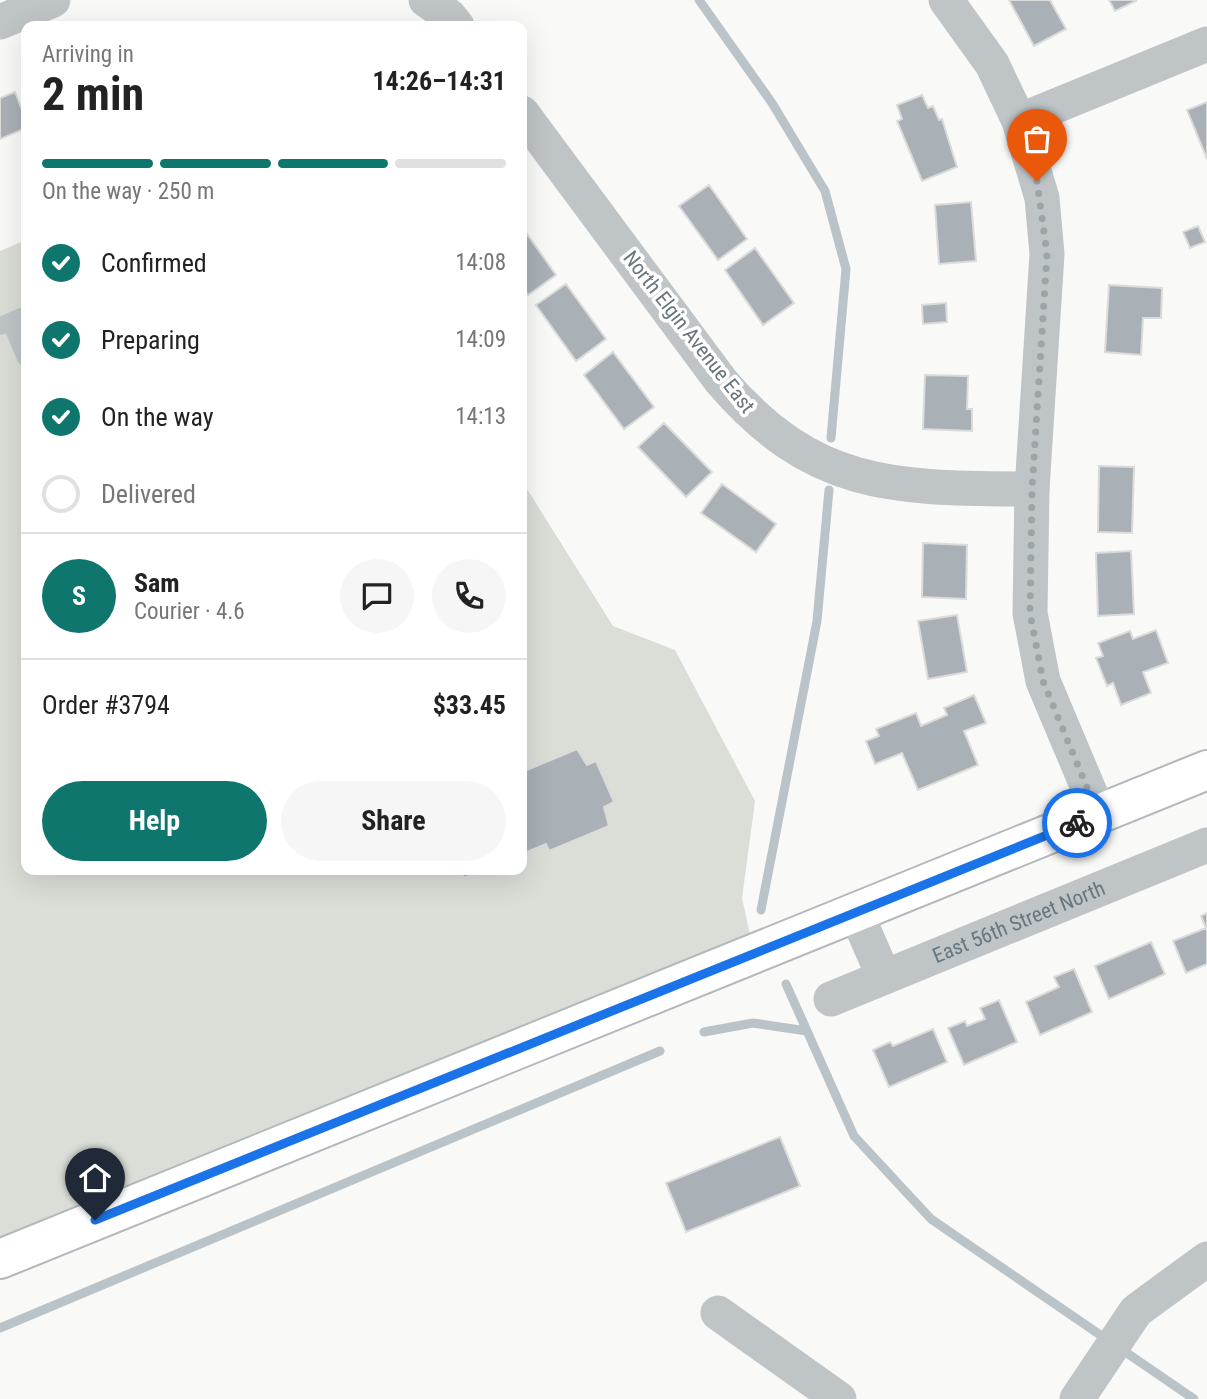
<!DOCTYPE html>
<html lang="en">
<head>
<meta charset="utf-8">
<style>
	:root { --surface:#fff; --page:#f6f6f6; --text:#222; --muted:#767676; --line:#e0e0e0; --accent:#0f766e }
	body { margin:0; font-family:"Roboto Condensed",sans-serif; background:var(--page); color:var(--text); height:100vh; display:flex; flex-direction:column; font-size:26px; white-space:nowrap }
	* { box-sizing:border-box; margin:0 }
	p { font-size:23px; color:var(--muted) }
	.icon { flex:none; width:38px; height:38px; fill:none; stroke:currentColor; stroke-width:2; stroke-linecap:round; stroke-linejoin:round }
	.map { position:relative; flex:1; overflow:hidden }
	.drawer { position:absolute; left:21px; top:21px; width:506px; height:854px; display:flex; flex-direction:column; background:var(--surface); border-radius:14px; box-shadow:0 7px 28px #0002 }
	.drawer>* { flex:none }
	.pin { position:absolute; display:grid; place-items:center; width:60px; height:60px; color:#fff; margin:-72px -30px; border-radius:50% 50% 50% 0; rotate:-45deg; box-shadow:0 0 7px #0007 }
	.pin .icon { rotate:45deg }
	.courier { position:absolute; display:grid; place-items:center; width:70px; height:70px; margin:-35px; border:5px solid #1a73e8; border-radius:50%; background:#fff; color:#222; box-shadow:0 2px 9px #0007 }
	.head em { font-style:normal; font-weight:700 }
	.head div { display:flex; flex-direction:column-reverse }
	.head { display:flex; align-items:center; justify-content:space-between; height:119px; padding:0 21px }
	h1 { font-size:46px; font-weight:700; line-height:52px }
	.bar { display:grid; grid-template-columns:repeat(4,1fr); gap:10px 7px; align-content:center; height:84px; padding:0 21px }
	.bar i { height:9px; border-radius:5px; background:var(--line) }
	.bar .selected { background:var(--accent) }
	.bar p { grid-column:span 4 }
	.line { display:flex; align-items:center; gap:18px; padding:0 21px; border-top:2px solid var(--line) }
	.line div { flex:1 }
	.round { display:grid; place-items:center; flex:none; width:74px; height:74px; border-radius:37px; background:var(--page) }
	ol { padding:0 21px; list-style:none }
	li { display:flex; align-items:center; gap:21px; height:77px }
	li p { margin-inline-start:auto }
	li .icon { padding:7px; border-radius:50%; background:var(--accent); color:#fff; stroke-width:4 }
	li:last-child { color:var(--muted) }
	li i { width:38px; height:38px; border:4px solid var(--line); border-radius:50% }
	.button { display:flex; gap:14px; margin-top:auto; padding:14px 21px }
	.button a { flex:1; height:80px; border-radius:42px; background:var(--accent); color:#fff; font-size:28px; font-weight:700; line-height:80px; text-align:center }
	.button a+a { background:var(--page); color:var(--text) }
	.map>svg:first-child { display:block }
	.green { fill:#daded7 }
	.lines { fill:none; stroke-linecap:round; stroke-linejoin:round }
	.stream { stroke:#bac4c8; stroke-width:9 }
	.building { fill:#a9b0b6; stroke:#dbdbda; stroke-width:2 }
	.secondary-casing { stroke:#b2b8bc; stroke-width:42 }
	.lane { stroke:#bfc4c7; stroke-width:18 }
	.street { stroke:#bfc4c7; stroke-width:35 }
	.secondary { stroke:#fff; stroke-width:38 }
	.done { stroke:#9aa4a9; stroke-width:7; stroke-dasharray:0 12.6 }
	.route { stroke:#1a73e8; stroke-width:9 }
	.labels { text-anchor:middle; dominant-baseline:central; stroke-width:7; stroke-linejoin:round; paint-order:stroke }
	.street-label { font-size:21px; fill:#67767f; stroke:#fff }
</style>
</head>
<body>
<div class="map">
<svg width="1207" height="1399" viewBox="0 0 1207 1399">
	<rect width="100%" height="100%" fill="#f9f9f8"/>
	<!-- green -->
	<path class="green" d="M26,240V870H522V481L613,626L675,650L755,801L742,898L750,934L0,1240V251Z"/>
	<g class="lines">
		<!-- stream -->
		<path class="stream" d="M699,0L772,103L825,191L846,269L831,438
			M761,910L817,621L829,490
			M786,984L854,1136L931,1219L1109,1341
			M704,1032L753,1023L807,1031
			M0,1328L660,1051
			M1121,1349L1194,1399"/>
	</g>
	<!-- building -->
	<path class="building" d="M1009,0H1050L1066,29L1034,46Z
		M1109,0H1135L1136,1L1115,11Z
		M15,92L26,120V128L0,139V98Z
		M922,95L928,108L933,106L939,120L942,119L957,167L922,181L897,121L902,119L897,105Z
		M1207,102V159L1187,110Z
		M709,185L747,239L718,260L679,206Z
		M971,202L976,261L939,264L935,205Z
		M1198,226L1205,242L1190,248L1183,232Z
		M522,227L556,275L528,295L522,287Z
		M755,248L794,303L763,325L725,270Z
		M566,284L606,339L576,361L536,305Z
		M1109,285L1162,288L1161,318H1143L1141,355L1105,352Z
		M946,303L947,322L923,324L922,305Z
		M613,352L654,407L624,429L584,375Z
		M925,375L968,376L967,409H972V431L923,429Z
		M664,423L712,472L686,497L638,447Z
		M1099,466L1134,467L1132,533L1098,532Z
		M722,484L776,524L756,552L701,513Z
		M923,543L967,545L966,599L922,597Z
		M1131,551L1134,614L1098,616L1096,553Z
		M957,615L967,672L928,679L918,621Z
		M1156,630L1168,663L1143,672L1151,693L1121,705L1113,683L1107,686L1096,658L1103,656L1098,643L1130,631L1133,639Z
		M974,695L986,723L964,731L978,765L918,790L902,753L875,764L866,741L879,736L876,729L916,713L921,726L947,715L944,708Z
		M577,749L587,765L596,761L614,802L604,807L609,826L549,851L546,844L522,854V772Z
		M461,870H484L464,878Z
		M1207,913V964L1186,973L1173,941L1206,928L1201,916Z
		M1151,942L1165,974L1109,999L1095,966Z
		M1074,969L1092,1012L1040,1035L1026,1002L1059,987L1054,977Z
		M999,1000L1017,1042L964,1065L948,1028L965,1021L967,1026L985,1019L980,1008Z
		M933,1029L947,1062L889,1087L873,1050L890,1042L893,1046Z
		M780,1137L800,1186L686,1232L666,1183Z"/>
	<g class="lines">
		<!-- secondary casing -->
		<g class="secondary-casing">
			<path id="secondary" d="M0,1259L1207,770"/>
		</g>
		<!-- lane -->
		<path class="lane" d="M11,322L26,358
			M0,326L26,315"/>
		<!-- street -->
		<g class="street">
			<path d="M426,0L449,16L457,26"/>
			<path d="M946,0L992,64L1019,121L1042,198L1047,254L1032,489L1030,613L1043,681L1099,814"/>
			<path d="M0,22L53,0"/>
			<path d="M522,113L721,381C815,491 898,488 1032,489"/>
			<path d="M1019,121L1207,44"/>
			<path d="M856,913L884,977"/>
			<path id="s1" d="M831,999L1207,845"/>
			<path d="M718,1313L839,1399"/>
			<path d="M1077,1399L1136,1311L1207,1259"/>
		</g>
		<!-- secondary -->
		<use href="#secondary" class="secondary"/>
	</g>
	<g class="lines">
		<!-- done -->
		<path class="done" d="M1037,181L1047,254L1032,489L1030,613L1043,681L1098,814L1077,823"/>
		<!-- route -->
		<path class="route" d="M95,1220L1077,823"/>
	</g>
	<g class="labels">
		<!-- street labels -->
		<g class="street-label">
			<text transform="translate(689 332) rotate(52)">North Elgin Avenue East</text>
			<text stroke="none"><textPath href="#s1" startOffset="203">East 56th Street North</textPath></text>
		</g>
	</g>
</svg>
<div class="pin" style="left:1037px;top:181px;background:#ea580c"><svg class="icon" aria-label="bag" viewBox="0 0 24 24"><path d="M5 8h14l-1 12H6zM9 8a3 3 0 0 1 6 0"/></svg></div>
<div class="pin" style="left:95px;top:1220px;background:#1f2937"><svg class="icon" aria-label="home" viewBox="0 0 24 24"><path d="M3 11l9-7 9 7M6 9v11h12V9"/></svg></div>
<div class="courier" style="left:1077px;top:823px"><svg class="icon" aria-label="bike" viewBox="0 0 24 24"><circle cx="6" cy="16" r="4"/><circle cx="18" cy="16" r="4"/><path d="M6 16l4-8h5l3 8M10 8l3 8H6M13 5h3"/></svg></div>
<section class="drawer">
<div class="head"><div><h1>2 min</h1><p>Arriving in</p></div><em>14:26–14:31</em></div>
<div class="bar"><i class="selected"></i><i class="selected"></i><i class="selected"></i><i></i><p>On the way · 250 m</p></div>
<ol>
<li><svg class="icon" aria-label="check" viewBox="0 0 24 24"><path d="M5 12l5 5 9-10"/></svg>Confirmed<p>14:08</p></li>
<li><svg class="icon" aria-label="check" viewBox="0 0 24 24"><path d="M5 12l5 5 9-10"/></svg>Preparing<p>14:09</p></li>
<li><svg class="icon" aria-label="check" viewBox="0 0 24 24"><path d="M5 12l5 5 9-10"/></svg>On the way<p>14:13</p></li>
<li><i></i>Delivered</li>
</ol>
<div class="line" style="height:126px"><b class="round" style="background:var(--accent);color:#fff">S</b><div><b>Sam</b><p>Courier · 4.6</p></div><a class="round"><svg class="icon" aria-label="chat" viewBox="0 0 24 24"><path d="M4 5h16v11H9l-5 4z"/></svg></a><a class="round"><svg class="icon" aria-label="phone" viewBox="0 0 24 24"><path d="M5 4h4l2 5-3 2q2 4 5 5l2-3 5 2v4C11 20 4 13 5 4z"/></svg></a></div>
<div class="line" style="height:91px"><div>Order #3794</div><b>$33.45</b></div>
<div class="button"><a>Help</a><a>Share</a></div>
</section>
</div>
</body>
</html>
